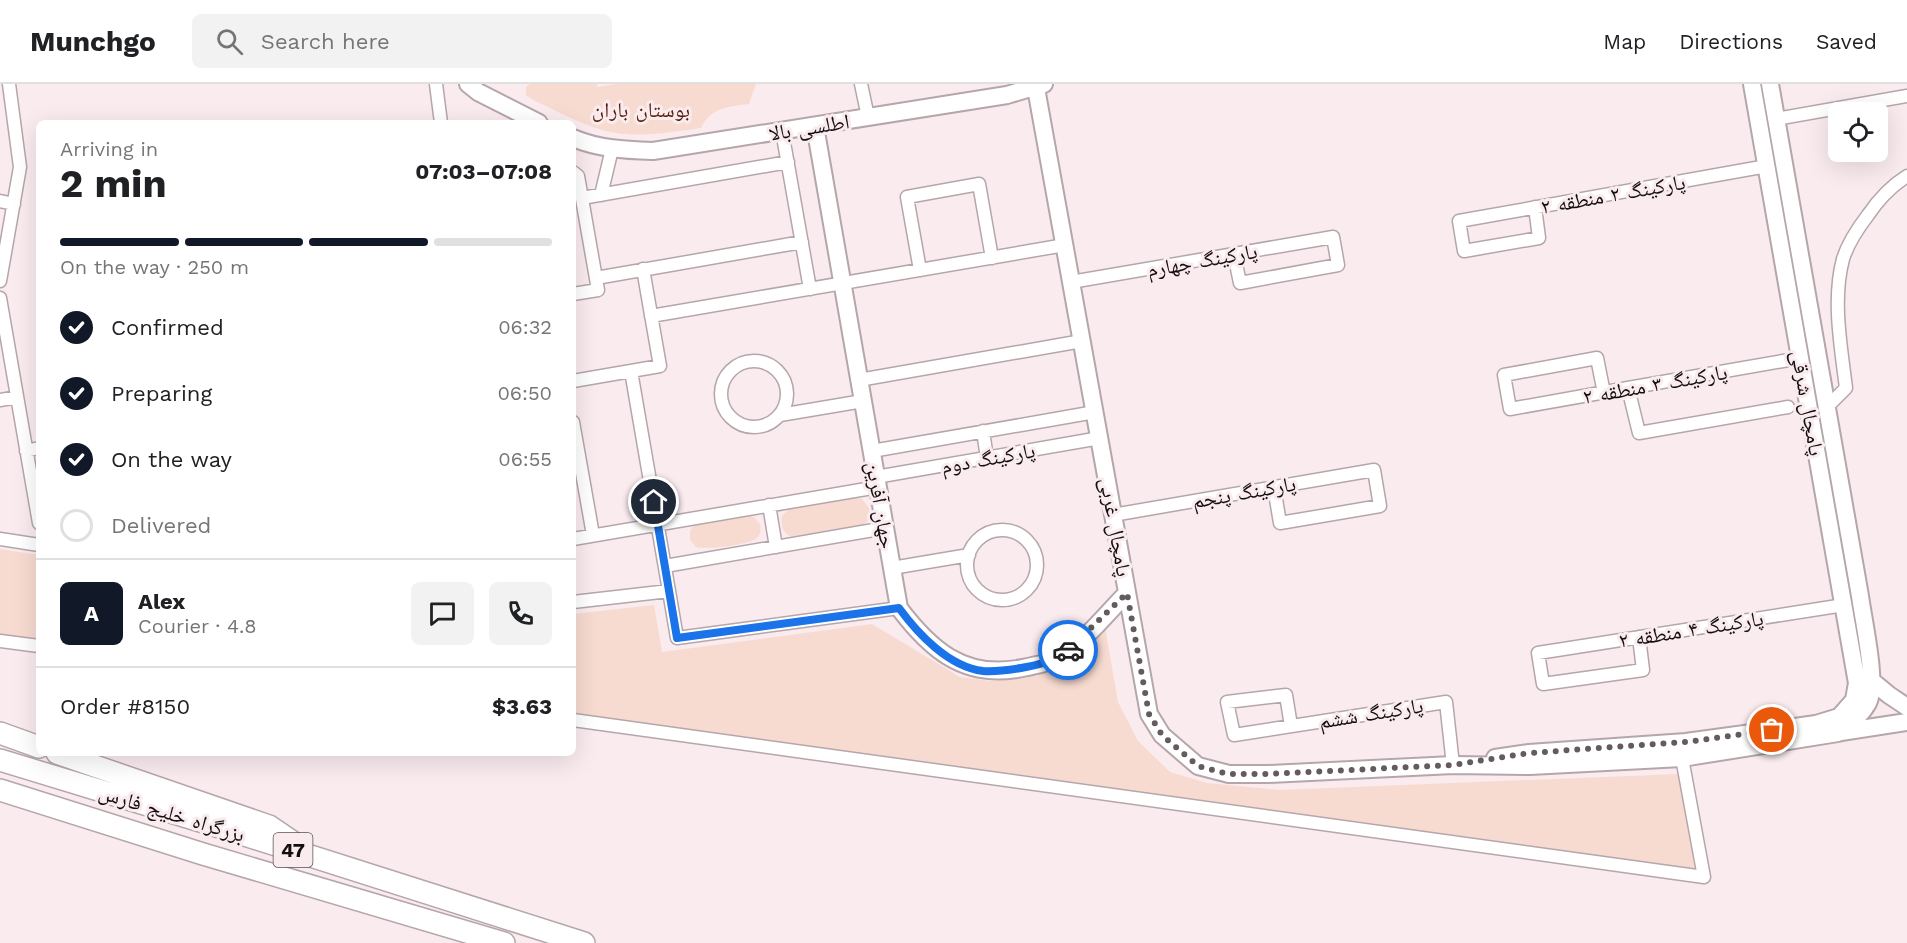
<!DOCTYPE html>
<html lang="en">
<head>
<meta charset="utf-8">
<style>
	:root { --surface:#fff; --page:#f2f2f2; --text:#202124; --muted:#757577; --line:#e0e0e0; --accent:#111827 }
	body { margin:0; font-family:"Work Sans","Noto Naskh Arabic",sans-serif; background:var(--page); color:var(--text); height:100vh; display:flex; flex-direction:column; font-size:22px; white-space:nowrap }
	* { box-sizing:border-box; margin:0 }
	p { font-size:20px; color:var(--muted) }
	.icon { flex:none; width:33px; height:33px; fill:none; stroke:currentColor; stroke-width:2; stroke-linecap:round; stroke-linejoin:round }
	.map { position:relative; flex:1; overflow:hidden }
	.drawer { position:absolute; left:36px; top:36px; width:540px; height:636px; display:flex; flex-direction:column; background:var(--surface); border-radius:9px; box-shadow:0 6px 24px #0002 }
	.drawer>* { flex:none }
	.buttons { position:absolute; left:1828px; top:18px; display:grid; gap:12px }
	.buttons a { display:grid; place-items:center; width:60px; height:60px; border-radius:9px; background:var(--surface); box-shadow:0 6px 24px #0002; font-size:30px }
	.pin { position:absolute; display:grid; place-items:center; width:51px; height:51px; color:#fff; margin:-26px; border:3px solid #fff; border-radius:50%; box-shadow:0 2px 6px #0007 }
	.courier { position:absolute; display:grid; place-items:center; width:60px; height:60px; margin:-30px; border:4px solid #1a73e8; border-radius:50%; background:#fff; color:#222; box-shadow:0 2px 8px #0007 }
	.head em { font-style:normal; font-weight:700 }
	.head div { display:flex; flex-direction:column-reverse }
	.head { display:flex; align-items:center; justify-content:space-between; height:102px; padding:0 24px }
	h1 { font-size:39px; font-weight:700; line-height:45px }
	.bar { display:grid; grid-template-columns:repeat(4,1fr); gap:9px 6px; align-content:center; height:72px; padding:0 24px }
	.bar i { height:8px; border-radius:4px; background:var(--line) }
	.bar .current { background:var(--accent) }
	.bar p { grid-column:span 4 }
	.line { display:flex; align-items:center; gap:15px; padding:0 24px; border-top:2px solid var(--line) }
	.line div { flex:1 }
	.round { display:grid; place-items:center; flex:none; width:63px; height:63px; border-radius:9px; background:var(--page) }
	ol { padding:0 24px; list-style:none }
	li { display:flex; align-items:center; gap:18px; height:66px }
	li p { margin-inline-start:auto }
	li .icon { padding:6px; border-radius:50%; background:var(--accent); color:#fff; stroke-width:4 }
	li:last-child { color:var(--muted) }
	li i { width:33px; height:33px; border:3px solid var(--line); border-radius:50% }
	header { display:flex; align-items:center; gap:36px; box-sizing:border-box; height:84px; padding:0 30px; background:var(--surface); border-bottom:2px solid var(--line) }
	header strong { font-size:28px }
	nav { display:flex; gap:33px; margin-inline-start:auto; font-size:21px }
	.search { width:420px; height:54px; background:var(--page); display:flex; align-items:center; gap:15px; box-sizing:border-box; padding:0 21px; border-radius:9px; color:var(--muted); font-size:22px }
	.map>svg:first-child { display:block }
	.green { fill:#f7dbd1 }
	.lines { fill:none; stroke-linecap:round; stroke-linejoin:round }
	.street-casing { stroke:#b5a6ab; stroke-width:15 }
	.secondary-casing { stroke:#b5a6ab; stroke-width:20 }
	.highway-casing { stroke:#b5a6ab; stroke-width:24 }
	.street { stroke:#fff; stroke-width:12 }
	.secondary { stroke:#fff; stroke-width:16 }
	.highway { stroke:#fff; stroke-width:21 }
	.done { stroke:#645b5e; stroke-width:6; stroke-dasharray:0 10.8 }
	.route { stroke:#1a73e8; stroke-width:8 }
	.labels { text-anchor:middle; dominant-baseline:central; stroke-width:6; stroke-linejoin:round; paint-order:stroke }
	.shield { fill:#faebef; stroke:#585053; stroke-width:1.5 }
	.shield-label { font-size:20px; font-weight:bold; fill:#130e10 }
	.park-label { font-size:21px; fill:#571f09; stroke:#faebef }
	.street-label { font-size:21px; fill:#130e10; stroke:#faebef }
</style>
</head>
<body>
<header>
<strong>Munchgo</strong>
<div class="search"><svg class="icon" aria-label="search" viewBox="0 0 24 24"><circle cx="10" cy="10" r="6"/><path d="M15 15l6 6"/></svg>Search here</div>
<nav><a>Map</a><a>Directions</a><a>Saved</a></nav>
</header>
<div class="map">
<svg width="1907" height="859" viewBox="0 0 1907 859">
	<rect width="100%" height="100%" fill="#faebef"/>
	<!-- green -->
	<path class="green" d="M530,0H597V3L616,0H756L749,20C728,23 711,23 701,44C673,48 644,53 616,49C588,45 560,28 533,16L526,11V3Z
		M851,413L862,415L869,424V435L861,444L794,454C784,450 780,443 782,432L790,424Z
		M746,431L754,433L760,440C761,445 761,450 757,454C750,461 705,466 696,463L690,456V447L692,443L700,439Z
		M0,465L39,471V567L0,561Z
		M654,521L662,568L872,540L960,593L991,597L1037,592L1064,579L1105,543L1118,618L1138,657L1170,688L1207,699L1279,706L1679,690L1697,797L573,641V530Z"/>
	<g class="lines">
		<!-- street casing -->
		<g class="street-casing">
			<path id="street" d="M436,0L441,39
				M861,0L868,33
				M1776,35L1907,12
				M782,47L810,205
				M573,88L578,92L598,206L573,210
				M601,111L612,65
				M582,114L788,78
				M0,117L14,120
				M1535,123L1539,154L1464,167L1459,137L1767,82
				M920,186L907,113L979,100L992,174
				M596,194L802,158
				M0,197L20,83L9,0
				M1071,198L1333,153L1338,181L1240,199L1234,170
				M0,214L39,439
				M651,232L1065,161
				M721 310a33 33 0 1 1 66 0a33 33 0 1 1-66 0Z
				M631,287L669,507
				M859,296L1082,257
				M573,297L660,282L643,185
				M1628,304L1639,349L1788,323
				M1604,309L1597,274L1504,291L1510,325L1628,304L1800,274
				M0,316L17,313
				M1827,323L1846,304C1841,263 1832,216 1843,175C1848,159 1858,144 1868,131C1878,116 1891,102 1907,92
				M780,331L863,317
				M573,338L593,451
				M983,347L987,374
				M26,367L39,364
				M872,367L1095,328
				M876,393L1100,354
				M769,421L776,463
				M1113,431L1374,386L1380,422L1280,439L1274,403
				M967 481a35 35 0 1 1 70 0a35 35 0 1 1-70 0Z
				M0,455L39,461
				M573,455L878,403
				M665,482L885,444
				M892,484L969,471
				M573,518L669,507L677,554L899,524
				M1639,553L1643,586L1543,600L1538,569L1844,521
				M0,557L39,562
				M573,636L1704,793L1682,674
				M1291,642L1286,611L1227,618L1234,651L1446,618L1453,681"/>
		</g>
		<!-- secondary casing -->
		<g class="secondary-casing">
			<path id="secondary" d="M468,0L478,8L539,39
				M1036,4L1149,630L1162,651L1198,682L1229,690H1268L1453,681L1530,682L1682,674L1838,649C1849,640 1861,632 1868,619C1878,601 1863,535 1860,512L1770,0
				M815,42L899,524C930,565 963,594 1017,585C1032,582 1047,580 1061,572C1086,556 1107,529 1127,509
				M573,54C599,65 625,66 653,67L1007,11L1044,0
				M1872,597L1889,611L1907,623
				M1841,648L1907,638
				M1495,674L1529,669L1686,658L1816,640L1839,633L1854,616L1857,599L1752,0"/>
		</g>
		<!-- highway casing -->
		<g class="highway-casing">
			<path id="highway" d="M0,649L39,663
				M57,669L269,742L297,761
				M0,676L210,740L584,859
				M0,706L203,770L504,859"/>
		</g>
		<!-- street -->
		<use href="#street" class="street"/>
		<!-- secondary -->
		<use href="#secondary" class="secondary"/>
		<!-- highway -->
		<use href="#highway" class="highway"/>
	</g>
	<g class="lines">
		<!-- done -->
		<path class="done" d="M1068,566L1127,509L1149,630L1162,651L1198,682L1228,690H1268L1453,681L1529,669L1686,658L1772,646"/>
		<!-- route -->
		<path class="route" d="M654,418L677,554L899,524C918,550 949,583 983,587C996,588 1009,586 1021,584C1039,581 1054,577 1068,566"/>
	</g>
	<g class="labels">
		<!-- shield labels -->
		<rect class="shield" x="273.5" y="749" width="39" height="34" rx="4.5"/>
		<g class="shield-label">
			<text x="293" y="766">47</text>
		</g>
		<!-- park labels -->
		<g class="park-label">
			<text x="641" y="25">بوستان باران</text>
		</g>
		<!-- street labels -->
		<g class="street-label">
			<text transform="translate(809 43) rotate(-9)">اطلسی بالا</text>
			<text transform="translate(1613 110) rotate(-10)">پارکینگ ۲ منطقه ۲</text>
			<text transform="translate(1202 176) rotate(-10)">پارکینگ چهارم</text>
			<text transform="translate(1655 300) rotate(-10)">پارکینگ ۳ منطقه ۲</text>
			<text transform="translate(1808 319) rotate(80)">پامچال شرقی</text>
			<text transform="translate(988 374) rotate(-10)">پارکینگ دوم</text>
			<text transform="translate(1244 408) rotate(-10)">پارکینگ پنجم</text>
			<text transform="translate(881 421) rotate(80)">جهان آفرین</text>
			<text transform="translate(1116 443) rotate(80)">پامچال غربی</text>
			<text transform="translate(1691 545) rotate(-9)">پارکینگ ۴ منطقه ۲</text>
			<text transform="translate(1371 629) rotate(-9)">پارکینگ ششم</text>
			<text transform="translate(172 729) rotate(17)">بزرگراه خلیج فارس</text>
		</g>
	</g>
</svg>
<div class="buttons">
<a><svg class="icon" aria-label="locate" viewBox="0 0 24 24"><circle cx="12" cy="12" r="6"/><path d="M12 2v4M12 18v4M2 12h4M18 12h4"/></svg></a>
</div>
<div class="pin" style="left:1772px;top:646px;background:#ea580c"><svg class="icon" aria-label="bag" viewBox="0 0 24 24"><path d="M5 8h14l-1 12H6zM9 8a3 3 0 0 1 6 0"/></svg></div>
<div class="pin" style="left:654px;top:418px;background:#1f2937"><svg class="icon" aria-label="home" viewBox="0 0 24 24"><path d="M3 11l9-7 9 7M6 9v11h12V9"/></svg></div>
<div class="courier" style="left:1068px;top:566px"><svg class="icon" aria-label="car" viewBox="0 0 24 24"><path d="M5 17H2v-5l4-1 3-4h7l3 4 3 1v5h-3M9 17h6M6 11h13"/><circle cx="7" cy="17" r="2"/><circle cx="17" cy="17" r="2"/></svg></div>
<section class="drawer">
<div class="head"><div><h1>2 min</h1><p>Arriving in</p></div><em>07:03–07:08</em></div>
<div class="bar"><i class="current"></i><i class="current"></i><i class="current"></i><i></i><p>On the way · 250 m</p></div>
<ol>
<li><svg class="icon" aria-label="check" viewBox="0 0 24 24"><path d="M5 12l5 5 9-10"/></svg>Confirmed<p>06:32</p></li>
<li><svg class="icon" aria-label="check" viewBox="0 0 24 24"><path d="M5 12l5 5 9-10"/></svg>Preparing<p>06:50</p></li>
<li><svg class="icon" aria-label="check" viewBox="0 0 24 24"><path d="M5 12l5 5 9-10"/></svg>On the way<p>06:55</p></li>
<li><i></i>Delivered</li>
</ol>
<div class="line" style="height:108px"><b class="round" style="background:var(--accent);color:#fff">A</b><div><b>Alex</b><p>Courier · 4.8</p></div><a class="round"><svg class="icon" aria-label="chat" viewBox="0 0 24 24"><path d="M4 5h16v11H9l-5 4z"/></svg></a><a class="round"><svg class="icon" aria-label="phone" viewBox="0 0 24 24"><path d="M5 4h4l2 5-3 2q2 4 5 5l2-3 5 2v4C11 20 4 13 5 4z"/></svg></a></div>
<div class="line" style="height:78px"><div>Order #8150</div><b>$3.63</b></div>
</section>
</div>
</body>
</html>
